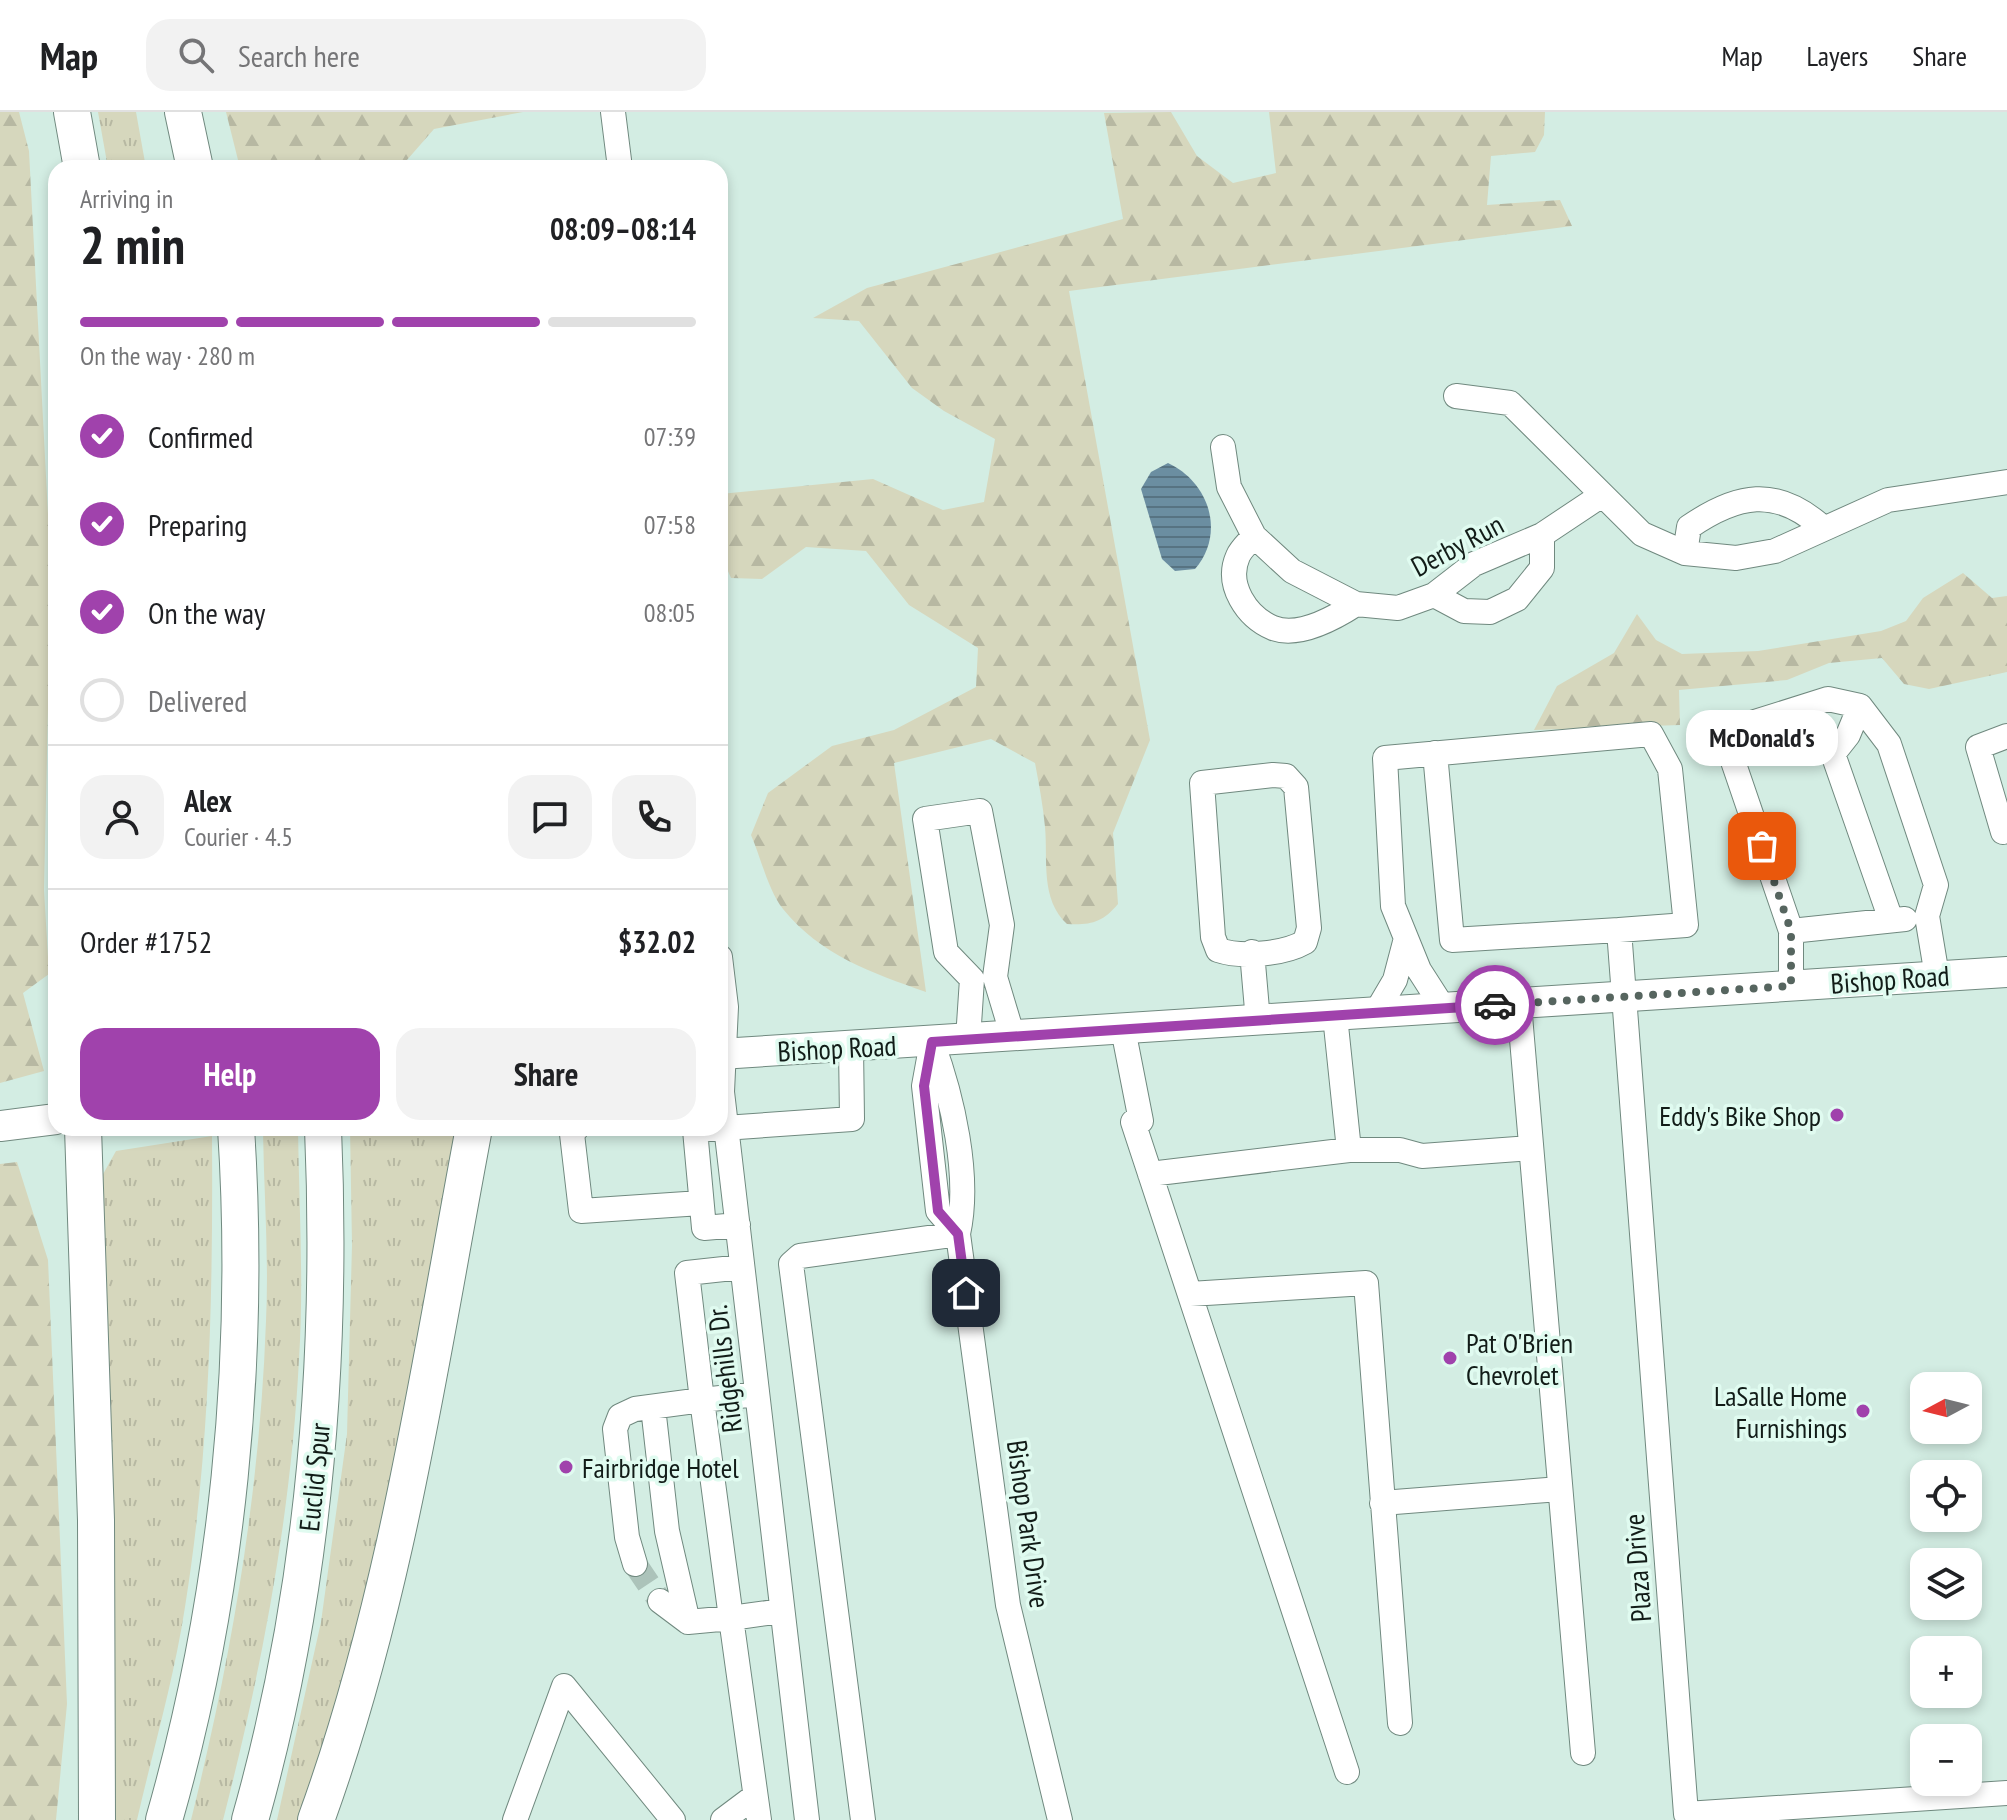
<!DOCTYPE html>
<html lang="en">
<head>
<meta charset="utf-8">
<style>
	:root { --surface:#fff; --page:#f2f2f2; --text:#202124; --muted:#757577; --line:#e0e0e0; --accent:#a042ac }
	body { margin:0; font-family:"PT Sans Narrow",sans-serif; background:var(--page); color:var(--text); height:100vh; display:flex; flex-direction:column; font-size:30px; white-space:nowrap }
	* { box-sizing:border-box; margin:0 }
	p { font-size:26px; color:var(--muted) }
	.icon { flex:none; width:44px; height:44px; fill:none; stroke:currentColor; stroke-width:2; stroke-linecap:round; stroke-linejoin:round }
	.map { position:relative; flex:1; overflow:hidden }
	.details { position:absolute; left:48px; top:48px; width:680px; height:976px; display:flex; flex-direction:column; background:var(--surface); border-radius:24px; box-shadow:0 4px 12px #0003 }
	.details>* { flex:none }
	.needle { width:52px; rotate:263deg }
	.controls { position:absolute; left:1910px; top:1260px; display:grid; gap:16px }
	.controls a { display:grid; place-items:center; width:72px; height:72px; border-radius:16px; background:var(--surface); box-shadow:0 4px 12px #0003; font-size:40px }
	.pin { position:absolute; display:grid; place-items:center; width:68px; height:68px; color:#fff; margin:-34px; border-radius:16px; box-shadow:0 4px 12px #0006 }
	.courier { position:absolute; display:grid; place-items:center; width:80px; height:80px; margin:-40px; border:6px solid #a042ac; border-radius:50%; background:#fff; color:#222; box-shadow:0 2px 10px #0007 }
	.bubble { position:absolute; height:56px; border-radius:24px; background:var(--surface); box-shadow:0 4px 12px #0003; font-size:26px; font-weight:800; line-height:56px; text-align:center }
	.overview em { font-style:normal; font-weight:800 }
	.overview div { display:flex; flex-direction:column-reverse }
	.overview { display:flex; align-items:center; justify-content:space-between; height:136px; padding:0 32px }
	h1 { font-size:52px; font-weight:800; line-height:60px }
	.bar { display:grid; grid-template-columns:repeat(4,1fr); gap:12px 8px; align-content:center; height:96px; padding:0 32px }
	.bar i { height:10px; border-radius:6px; background:var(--line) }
	.bar .active { background:var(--accent) }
	.bar p { grid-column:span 4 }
	.line { display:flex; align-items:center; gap:20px; padding:0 32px; border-top:2px solid var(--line) }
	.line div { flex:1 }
	.round { display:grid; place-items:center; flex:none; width:84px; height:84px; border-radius:24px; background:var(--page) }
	ol { padding:0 32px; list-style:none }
	li { display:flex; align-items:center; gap:24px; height:88px }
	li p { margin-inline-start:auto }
	li .icon { padding:8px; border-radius:50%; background:var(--accent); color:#fff; stroke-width:4 }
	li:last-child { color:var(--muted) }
	li i { width:44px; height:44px; border:4px solid var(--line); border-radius:50% }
	.primary-button { display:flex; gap:16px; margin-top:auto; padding:16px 32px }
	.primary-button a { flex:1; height:92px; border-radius:24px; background:var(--accent); color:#fff; font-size:32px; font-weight:800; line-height:92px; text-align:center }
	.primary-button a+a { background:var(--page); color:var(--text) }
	header { display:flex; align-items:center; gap:48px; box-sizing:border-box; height:112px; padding:0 40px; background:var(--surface); border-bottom:2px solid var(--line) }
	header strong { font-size:38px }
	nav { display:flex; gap:44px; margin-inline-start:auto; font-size:28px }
	.search { width:560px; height:72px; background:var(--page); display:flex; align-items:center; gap:20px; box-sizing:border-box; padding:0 28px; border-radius:24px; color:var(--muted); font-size:30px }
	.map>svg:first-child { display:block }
	.grass { fill:url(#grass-tufts) }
	.forest { fill:url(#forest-firs) }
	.water { fill:url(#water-rules) }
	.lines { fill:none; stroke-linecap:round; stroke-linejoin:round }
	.minor-tunnel { stroke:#acc3ba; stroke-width:24; stroke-dasharray:24 12; stroke-linecap:butt }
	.minor-casing { stroke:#70897f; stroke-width:26 }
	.major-casing { stroke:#70897f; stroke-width:32 }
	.highway-casing { stroke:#70897f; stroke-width:38 }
	.minor { stroke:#fff; stroke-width:24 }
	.major { stroke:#fff; stroke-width:30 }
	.highway { stroke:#fff; stroke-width:36 }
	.done { stroke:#56655f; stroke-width:8; stroke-dasharray:0 14.4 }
	.route { stroke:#a042ac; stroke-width:10 }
	.poi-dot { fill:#a042ac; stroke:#e0fbf0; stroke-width:3 }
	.labels { text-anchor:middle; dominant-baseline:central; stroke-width:7; stroke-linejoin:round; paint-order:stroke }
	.street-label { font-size:28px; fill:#121c18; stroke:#e0fbf0 }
	.poi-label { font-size:28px; fill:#121c18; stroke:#e0fbf0; text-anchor:end }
</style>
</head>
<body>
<header>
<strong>Map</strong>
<div class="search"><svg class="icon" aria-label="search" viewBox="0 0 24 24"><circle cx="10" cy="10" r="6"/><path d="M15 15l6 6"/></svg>Search here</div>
<nav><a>Map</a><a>Layers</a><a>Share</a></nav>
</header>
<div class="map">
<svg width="2007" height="1708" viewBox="0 0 2007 1708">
	<defs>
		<pattern id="grass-tufts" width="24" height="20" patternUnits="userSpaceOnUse" patternTransform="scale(2)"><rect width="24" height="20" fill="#d6d7bd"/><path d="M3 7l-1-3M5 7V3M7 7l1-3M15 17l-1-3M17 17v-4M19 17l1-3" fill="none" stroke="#b7b8a2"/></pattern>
		<pattern id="forest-firs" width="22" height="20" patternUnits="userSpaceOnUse" patternTransform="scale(2)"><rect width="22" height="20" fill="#d6d7bd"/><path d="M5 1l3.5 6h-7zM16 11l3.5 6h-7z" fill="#b7b8a2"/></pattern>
		<pattern id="water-rules" width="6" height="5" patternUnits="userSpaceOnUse" patternTransform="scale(2)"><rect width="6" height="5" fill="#6b8ea1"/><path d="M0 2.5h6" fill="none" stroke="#577382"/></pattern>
	</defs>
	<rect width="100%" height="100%" fill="#d3ede3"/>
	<!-- grass -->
	<path class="grass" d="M98,0H136L146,56H108Z
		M298,1016C299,1093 304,1171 299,1247C291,1404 262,1556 223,1708H191C232,1543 260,1379 266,1209C269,1146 264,1082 263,1020Z
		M350,1016L457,1017L377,1436L352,1538L300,1708H277L321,1510L347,1322L352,1133Z
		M212,1024C213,1182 210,1339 185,1495C174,1567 153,1638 137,1708H104L102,1064L116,1039Z"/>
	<!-- forest -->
	<path class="forest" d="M0,0H19L29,39L51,460L44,778L49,862L23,881L44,959L0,971Z
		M226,0H523L434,17L400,56H240Z
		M1171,0L1197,44L1233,71L1276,61L1269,0H1545L1544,23L1535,40L1491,44L1487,93L1560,88L1572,114L1069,179L1150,628L1113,721L1118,792C1102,811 1091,813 1067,812C1040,787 1048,748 1045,715C1043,694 1039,672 1035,651L991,627L894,651L926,880C872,861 820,843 783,797C768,778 761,746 751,723L768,681L832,634L894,618L976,575L978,536L909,493L866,439L806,435L762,467L731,466L720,441V382L873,367L943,398L984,390L995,327L944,299L912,276L859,209L813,206L867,176L1123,107L1104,1Z
		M1963,461L1992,486L2007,484V560L1929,577L1904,572L1882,546L1829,551L1787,568L1679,578L1680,613L1534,618L1557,574L1614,541L1637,502L1656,528L1682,542L1758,539L1881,519L1906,509L1923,486Z
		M17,1050L48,1148L67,1592L56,1708H0V1052Z"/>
	<!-- water -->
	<path class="water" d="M1168,351C1209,370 1226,421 1195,457L1175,459L1162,447L1141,377L1151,360Z"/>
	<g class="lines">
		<!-- minor-tunnel -->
		<path class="minor-tunnel" d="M635,1452L660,1489"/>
		<!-- minor casing -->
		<g class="minor-casing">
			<path id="minor" d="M613,0L620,56
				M1456,284L1510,291L1642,422L1685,441L1736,446L1775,439L1888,388L2007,370
				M1223,335L1229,375L1254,424L1292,459L1356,492L1398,496L1434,483L1474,452L1542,423L1602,383
				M1254,424C1249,430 1241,437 1238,444C1225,473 1247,505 1273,516C1299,526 1336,505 1356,492
				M1685,441L1689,415C1737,382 1776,374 1822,415
				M1434,483L1464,499L1490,500L1517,487L1542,456V423
				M1860,594L1848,623L1833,642L1891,808
				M2007,624L1978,635L2003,720L2007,719
				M1435,641L1452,828L1619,818L1686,1702L2007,1681
				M1273,663L1286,664L1296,675L1309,816L1305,830C1284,842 1242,846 1218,838L1213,825L1202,671Z
				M1791,819L1905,807
				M1252,840L1258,909
				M720,845L726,895L722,980L807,1708
				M1791,874V819L1723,620L1828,587L1860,594L1889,632L1936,773L1927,804L1937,864
				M1519,892L1583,1641
				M1444,897L1419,858L1393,794L1385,646L1651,622L1670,657L1686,813L1619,818
				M1375,902L1395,868L1405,830
				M1335,904L1349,1038
				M1123,917L1141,1009
				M968,927L972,867L946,840L925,707L980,699L1002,813L995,865L1013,925
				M932,930C952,984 971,1064 958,1122L1008,1493L1060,1708
				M932,930L924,974L938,1099L958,1122
				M1133,1010L1347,1660
				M577,1016L572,1022L581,1099L701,1091
				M1150,1062L1349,1038H1400L1422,1044L1531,1036
				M738,1113L704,1116L695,1018L852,1007L851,935
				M742,1155L687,1161L702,1288L757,1282
				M1190,1182L1366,1171L1400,1611
				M653,1295L667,1419L688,1510
				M1382,1391L1560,1377
				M635,1452L627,1425L615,1317L620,1304L635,1297L702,1288L731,1506L782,1499
				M660,1489L688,1510L731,1506L759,1708
				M515,1708L564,1574L673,1708
				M723,1708L755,1684
				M863,1708L791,1152L800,1144L958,1122"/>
		</g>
		<!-- major casing -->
		<g class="major-casing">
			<path id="major" d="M720,942L2007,860
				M0,1014L56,1007"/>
		</g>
		<!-- highway casing -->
		<g class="highway-casing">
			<path id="highway" d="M72,0L82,56
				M183,0L195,56
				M83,1016L96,1408L97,1708
				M164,1708C228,1485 251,1247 236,1016
				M250,1708C314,1482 333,1250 323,1016
				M316,1708C397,1485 430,1248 474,1016"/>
		</g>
		<!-- minor -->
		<use href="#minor" class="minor"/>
		<!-- major -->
		<use href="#major" class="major"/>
		<!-- highway -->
		<use href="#highway" class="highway"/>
	</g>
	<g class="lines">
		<!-- done -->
		<path class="done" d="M1495,893L1791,874V819L1762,734"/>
		<!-- route -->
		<path class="route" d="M966,1181L958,1122L938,1099L924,974L932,930L1495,893"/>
	</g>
	<!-- markers -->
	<g class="poi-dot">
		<circle cx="1837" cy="1003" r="8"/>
		<circle cx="1450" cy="1246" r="8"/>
		<circle cx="1863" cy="1299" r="8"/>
		<circle cx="566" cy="1355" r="8"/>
	</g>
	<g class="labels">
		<!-- street labels -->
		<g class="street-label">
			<text transform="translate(1457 433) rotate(-28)">Derby Run</text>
			<text transform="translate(1890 867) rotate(-4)">Bishop Road</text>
			<text transform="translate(837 936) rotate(-3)">Bishop Road</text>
			<text transform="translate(724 1257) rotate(-97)">Ridgehills Dr.</text>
			<text transform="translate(314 1365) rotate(-84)">Euclid Spur</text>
			<text transform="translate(1029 1412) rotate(82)">Bishop Park Drive</text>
			<text transform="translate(1637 1456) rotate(-94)">Plaza Drive</text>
		</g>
		<!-- poi labels -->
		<g class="poi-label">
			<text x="1821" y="1003">Eddy's Bike Shop</text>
			<text x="1466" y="1230" text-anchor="start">Pat O'Brien<tspan x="1466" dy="32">Chevrolet</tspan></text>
			<text x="1847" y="1283">LaSalle Home<tspan x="1847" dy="32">Furnishings</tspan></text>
			<text x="582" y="1355" text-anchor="start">Fairbridge Hotel</text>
		</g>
	</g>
</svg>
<div class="controls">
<a><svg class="needle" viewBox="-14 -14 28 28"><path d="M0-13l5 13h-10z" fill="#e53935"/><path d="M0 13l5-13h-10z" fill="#757577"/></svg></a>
<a><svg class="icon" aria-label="locate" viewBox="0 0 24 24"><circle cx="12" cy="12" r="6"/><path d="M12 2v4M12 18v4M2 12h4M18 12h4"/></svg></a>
<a><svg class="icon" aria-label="layers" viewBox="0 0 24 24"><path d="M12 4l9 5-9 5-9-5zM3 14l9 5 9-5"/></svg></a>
<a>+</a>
<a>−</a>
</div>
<div class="pin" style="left:1762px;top:734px;background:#ea580c"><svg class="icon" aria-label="bag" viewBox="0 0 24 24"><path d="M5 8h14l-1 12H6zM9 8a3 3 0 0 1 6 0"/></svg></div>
<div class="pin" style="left:966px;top:1181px;background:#1f2937"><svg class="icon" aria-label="home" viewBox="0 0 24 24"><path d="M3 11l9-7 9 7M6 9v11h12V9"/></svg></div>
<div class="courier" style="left:1495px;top:893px"><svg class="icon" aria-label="car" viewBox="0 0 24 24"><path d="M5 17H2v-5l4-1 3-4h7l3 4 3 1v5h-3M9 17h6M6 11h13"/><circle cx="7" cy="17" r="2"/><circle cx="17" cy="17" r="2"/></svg></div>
<div class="bubble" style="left:1686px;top:598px;width:152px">McDonald's</div>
<section class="details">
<div class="overview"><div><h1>2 min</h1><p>Arriving in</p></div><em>08:09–08:14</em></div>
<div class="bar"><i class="active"></i><i class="active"></i><i class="active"></i><i></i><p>On the way · 280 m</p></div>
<ol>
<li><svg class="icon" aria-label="check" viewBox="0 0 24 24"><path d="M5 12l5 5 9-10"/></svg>Confirmed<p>07:39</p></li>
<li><svg class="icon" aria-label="check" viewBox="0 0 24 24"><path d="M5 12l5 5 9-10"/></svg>Preparing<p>07:58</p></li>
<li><svg class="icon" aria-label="check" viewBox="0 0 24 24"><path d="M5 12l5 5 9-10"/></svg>On the way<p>08:05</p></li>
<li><i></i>Delivered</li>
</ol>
<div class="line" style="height:144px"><a class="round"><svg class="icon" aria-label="person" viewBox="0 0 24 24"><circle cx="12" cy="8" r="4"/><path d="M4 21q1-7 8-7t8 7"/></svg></a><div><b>Alex</b><p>Courier · 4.5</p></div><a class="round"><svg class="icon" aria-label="chat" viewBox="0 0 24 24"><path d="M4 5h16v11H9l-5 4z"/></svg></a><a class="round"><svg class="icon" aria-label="phone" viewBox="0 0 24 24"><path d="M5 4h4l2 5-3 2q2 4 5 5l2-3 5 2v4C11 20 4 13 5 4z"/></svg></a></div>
<div class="line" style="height:104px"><div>Order #1752</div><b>$32.02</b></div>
<div class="primary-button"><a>Help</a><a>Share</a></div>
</section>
</div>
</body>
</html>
